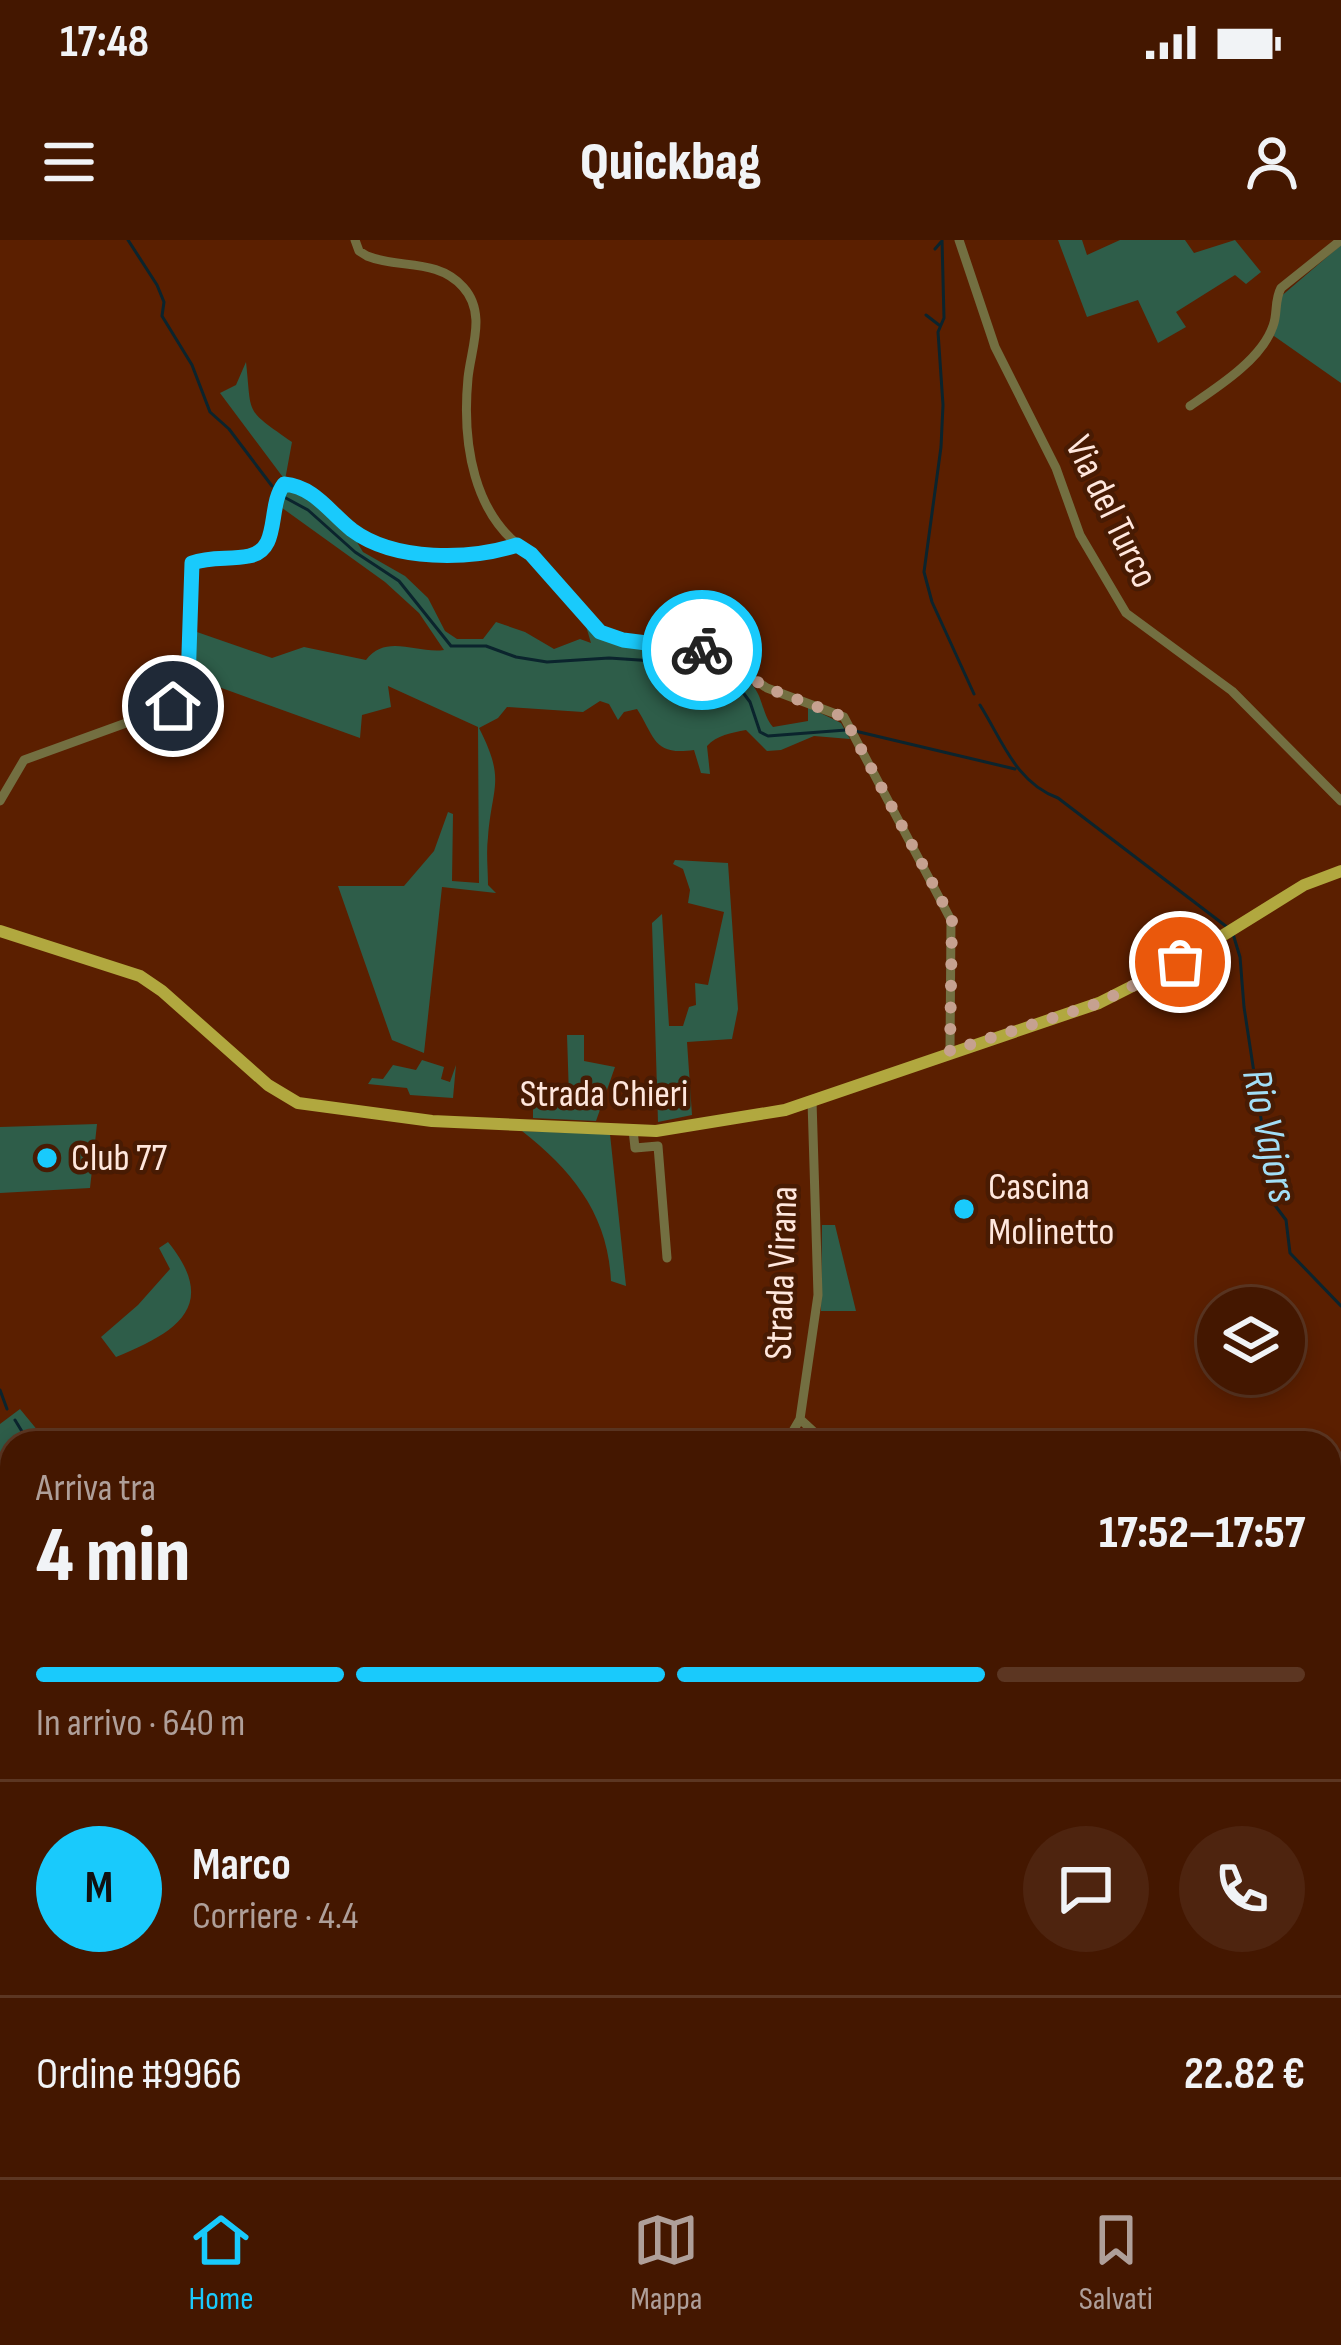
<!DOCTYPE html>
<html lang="it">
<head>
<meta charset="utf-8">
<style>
	:root { --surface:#441700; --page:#4e240f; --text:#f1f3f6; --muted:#af9f99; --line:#5c3622; --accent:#19cafc }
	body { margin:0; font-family:"Sofia Sans Condensed",sans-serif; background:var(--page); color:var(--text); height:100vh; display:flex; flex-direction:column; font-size:45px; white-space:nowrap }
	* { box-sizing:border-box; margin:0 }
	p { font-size:39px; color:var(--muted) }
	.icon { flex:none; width:66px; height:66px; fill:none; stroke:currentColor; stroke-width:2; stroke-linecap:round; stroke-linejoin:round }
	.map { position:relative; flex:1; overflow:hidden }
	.sheet { position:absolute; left:0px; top:1191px; width:1341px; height:747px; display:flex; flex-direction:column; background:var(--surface); border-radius:36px 36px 0 0; box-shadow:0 6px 18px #0003,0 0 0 3px var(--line) }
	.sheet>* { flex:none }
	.buttons { position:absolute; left:1197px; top:1047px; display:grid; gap:24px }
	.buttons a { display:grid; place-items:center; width:108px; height:108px; border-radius:50%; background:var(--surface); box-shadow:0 6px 18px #0003,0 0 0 3px var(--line); font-size:60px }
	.pin { position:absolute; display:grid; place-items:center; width:102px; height:102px; color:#fff; margin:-51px; border:6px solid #fff; border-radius:50%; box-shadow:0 3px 12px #0007 }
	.courier { position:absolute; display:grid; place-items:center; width:120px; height:120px; margin:-60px; border:9px solid #19cafc; border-radius:50%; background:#fff; color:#222; box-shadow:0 3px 15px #0007 }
	.headline em { font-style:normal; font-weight:800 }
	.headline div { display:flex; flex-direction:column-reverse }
	.headline { display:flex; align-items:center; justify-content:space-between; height:204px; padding:0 36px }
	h1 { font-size:78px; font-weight:800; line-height:90px }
	.bar { display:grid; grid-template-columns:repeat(4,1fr); gap:18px 12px; align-content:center; height:144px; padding:0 36px }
	.bar i { height:15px; border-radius:9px; background:var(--line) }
	.bar .current { background:var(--accent) }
	.bar p { grid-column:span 4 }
	.line { display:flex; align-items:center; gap:30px; padding:0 36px; border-top:3px solid var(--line) }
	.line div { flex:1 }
	.round { display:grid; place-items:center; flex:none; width:126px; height:126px; border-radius:63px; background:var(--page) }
	.status { display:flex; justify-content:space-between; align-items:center; height:84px; padding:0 60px; background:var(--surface); direction:ltr }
	.status svg { height:33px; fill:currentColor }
	header { display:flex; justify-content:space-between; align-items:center; height:156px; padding:0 36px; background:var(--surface); font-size:54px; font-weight:800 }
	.menu { display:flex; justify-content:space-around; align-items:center; height:168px; border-top:3px solid var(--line); background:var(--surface); font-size:33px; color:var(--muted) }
	.menu a { display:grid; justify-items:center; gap:6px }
	.menu .current { color:var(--accent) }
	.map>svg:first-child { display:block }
	.green { fill:#2e5d49 }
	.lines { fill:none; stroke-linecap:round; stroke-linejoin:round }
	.stream { stroke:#0b242d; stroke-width:3 }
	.minor { stroke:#736f41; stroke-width:9 }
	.major { stroke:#b1a83f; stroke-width:12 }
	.done { stroke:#c6a190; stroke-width:12; stroke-dasharray:0 21.6 }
	.route { stroke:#19cafc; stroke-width:15 }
	.poi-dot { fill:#19cafc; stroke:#481b03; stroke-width:4.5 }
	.labels { text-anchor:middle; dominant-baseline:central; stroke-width:9; stroke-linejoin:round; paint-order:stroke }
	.street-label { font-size:39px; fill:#ffe7dd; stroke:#481b03 }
	.poi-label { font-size:39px; fill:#ffe7dd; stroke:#481b03; text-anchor:start }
	.water-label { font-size:42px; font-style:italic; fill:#a1def6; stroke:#481b03 }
</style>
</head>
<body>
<div class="status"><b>17:48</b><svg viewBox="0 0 49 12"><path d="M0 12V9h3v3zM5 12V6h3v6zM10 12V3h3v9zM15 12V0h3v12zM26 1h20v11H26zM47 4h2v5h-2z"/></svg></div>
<header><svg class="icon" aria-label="menu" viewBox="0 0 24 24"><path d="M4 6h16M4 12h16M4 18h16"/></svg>Quickbag<svg class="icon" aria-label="person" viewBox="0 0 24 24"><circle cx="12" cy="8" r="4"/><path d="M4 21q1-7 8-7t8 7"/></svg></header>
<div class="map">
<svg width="1341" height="1937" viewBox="0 0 1341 1937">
	<rect width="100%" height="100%" fill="#5b1f00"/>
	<!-- green -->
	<path class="green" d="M1058,0H1082L1087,15L1120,0H1185L1194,13L1235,0L1261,32L1246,44L1235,35L1176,72L1186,87L1158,103L1138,60L1087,77Z
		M1341,5V143L1274,96L1279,58Z
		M246,122C252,177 244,168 292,202L285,240L220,153L236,145Z
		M285,249L320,264L355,299L363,312L405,336L428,358L445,391L457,399H483L496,382L525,392L554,409L580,399L591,403L586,386L597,395C650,404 711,404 752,445C763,456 762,475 773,487L808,481V467L841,483L850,499L814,496L781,510L767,511L746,490C731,493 717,495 707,506L710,534L701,533L694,510C653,516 655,497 637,469L624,472L618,480L609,464L600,461L583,472L507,467L498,478L479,488C506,541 492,545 488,597C486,613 488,629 488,645L496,653L442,647L424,813L392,800L338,646H404L434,611L448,572L453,574L452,641L479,643L478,487L388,446L391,467L362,475L360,498L194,438V391L272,418L304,407L366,420C386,393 417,414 444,410L419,373L385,342L278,265Z
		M675,620L728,623L738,769L732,799L687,802L692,875L658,882L652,683L662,674L669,786H683L689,767L696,765L695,743L708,745L724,672L688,663L690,650L683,629L673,624Z
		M567,795H584V821L615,827L596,881L533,878V854L569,856Z
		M422,820L444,827L441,839L450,842L456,825L453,858L410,855L407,848L368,844L372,838L383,839L393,825L416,830Z
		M97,884L90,948L0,953V887Z
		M522,891L610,894L626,1046L611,1041C608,975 573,931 522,891Z
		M822,985H835L856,1071H821Z
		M168,1002C221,1067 174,1093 116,1117L101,1097L138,1065L170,1029L159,1008Z
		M20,1169L48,1203H12V1378L8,1386L0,1389V1184Z"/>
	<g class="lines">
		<!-- stream -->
		<path class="stream" d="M128,0L157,45L164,62L162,76L192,125L210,172L229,189L272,246
			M942,0L944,78L938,92L943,165L941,207L924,332L932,362L974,454
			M935,9L941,2
			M926,75L939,85
			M284,257L308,270L355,312L399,341L451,406H486L516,417L547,422L609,418L654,421L713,431L736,443L750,462L760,492L768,496L846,490
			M980,465C1002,500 1016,543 1058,558L1227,687
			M855,491L1015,529
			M1233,694L1240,717L1244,767L1274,964L1286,980L1290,1013L1341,1066
			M0,1150L7,1169
			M15,1180L29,1203
			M513,1937L517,1926"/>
		<!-- minor -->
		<path class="minor" d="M355,0L359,11L367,16C399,29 437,18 463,47C487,73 471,108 468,138C462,201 472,278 531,314L600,392L623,400L695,407L721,418L767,448L844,477L951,680L950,811
			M959,0L995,107L1056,228L1080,295L1126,373L1232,451L1341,561
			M1190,166C1218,147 1262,119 1273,86C1278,73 1274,61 1281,48L1341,0
			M0,561L24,520L173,466L183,458L188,443L192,323C210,316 230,320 249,316C282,310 266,266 284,244C315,247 329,273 352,290C395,322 470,320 517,306
			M633,890L635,908L658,906L667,1018
			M800,1179L826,1203
			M786,1203L800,1179L818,1055L812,861
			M0,1807L12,1805
			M0,1832L12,1845
			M80,1926L88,1937
			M386,1926L390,1937
			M737,1926L742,1937"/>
		<!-- major -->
		<path class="major" d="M0,691L140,736L162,751L268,845L298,863L432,881L656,891L785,870L1099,763L1180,722L1304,645L1341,631"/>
	</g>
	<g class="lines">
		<!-- done -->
		<path class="done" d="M702,410L721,418L767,448L844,477L952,680L950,811L1099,763L1180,722"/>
		<!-- route -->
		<path class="route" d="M173,466L183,458L188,443L192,323C211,316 230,320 249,316C281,310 267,266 284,244C315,247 329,272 352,290C395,322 470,320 517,305L531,314L600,392L623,400L702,410"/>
	</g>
	<!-- markers -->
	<g class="poi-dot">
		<circle cx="47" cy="918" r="12"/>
		<circle cx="964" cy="969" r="12"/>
	</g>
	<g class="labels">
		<!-- street labels -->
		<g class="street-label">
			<text transform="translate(1111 272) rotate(64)">Via del Turco</text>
			<text x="604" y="854">Strada Chieri</text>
			<text transform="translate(782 1033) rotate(-88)">Strada Virana</text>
		</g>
		<!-- poi labels -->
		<g class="poi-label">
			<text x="71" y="918">Club 77</text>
			<text x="988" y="947">Cascina<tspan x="988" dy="45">Molinetto</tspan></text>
		</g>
		<!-- water labels -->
		<g class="water-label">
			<text transform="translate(1269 896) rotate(78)">Rio Vajors</text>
		</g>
	</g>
</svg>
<div class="buttons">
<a><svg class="icon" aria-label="layers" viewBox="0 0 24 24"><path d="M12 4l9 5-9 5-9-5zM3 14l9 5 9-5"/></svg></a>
</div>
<div class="pin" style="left:1180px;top:722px;background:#ea580c"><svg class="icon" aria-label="bag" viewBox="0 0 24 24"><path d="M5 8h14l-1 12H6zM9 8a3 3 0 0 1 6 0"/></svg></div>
<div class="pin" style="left:173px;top:466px;background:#1f2937"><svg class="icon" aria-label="home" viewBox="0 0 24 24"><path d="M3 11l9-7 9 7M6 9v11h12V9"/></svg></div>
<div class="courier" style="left:702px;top:410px"><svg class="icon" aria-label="bike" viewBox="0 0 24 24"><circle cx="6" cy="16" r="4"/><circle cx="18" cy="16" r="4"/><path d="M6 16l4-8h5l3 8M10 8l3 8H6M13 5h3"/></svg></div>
<section class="sheet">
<div class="headline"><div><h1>4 min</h1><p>Arriva tra</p></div><em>17:52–17:57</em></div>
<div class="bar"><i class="current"></i><i class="current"></i><i class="current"></i><i></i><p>In arrivo · 640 m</p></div>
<div class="line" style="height:216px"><b class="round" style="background:var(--accent);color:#111">M</b><div><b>Marco</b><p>Corriere · 4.4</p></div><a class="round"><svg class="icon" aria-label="chat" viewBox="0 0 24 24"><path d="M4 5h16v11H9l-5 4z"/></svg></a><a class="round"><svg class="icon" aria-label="phone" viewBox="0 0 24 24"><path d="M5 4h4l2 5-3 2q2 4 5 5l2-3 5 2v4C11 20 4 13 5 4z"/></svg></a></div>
<div class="line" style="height:156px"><div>Ordine #9966</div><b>22.82 €</b></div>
</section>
</div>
<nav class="menu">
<a class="current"><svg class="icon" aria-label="home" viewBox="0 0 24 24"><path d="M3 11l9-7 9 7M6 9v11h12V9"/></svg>Home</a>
<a><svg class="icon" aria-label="map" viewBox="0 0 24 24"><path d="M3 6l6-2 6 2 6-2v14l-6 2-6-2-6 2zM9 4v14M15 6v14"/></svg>Mappa</a>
<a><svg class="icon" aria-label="saved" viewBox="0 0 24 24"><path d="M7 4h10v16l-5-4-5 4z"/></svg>Salvati</a>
</nav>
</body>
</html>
